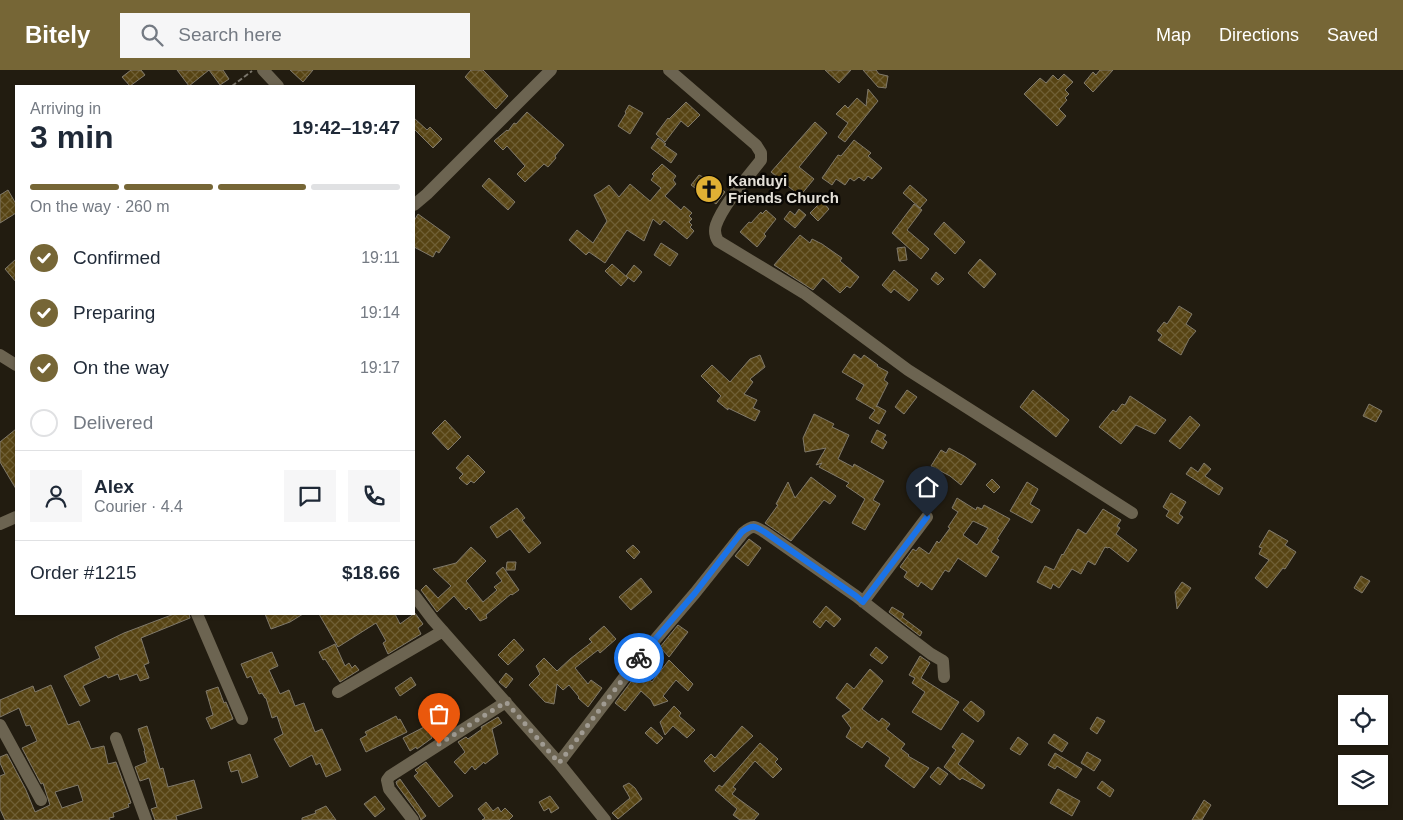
<!DOCTYPE html>
<html lang="en">
<head>
<meta charset="utf-8">
<style>
	:root { --surface:#fff; --page:#f6f6f7; --text:#1f2937; --muted:#747a83; --line:#e0e1e3; --accent:#766636 }
	body { margin:0; font-family:Arial,sans-serif; background:var(--page); color:var(--text); height:100vh; display:flex; flex-direction:column; font-size:19px; white-space:nowrap }
	* { box-sizing:border-box; margin:0 }
	p { font-size:16px; color:var(--muted) }
	.icon { flex:none; width:28px; height:28px; fill:none; stroke:currentColor; stroke-width:2; stroke-linecap:round; stroke-linejoin:round }
	.map { position:relative; flex:1; overflow:hidden }
	.panel { position:absolute; left:15px; top:15px; width:400px; height:530px; display:flex; flex-direction:column; background:var(--surface); border-radius:0px; box-shadow:0 1px 4px #0004 }
	.panel>* { flex:none }
	.tools { position:absolute; left:1338px; top:625px; display:grid; gap:10px }
	.tools a { display:grid; place-items:center; width:50px; height:50px; border-radius:0px; background:var(--surface); box-shadow:0 1px 4px #0004; font-size:25px }
	.pin { position:absolute; display:grid; place-items:center; width:42px; height:42px; color:#fff; margin:-51px -21px; border-radius:50% 50% 50% 0; rotate:-45deg; box-shadow:0 0 5px #0007 }
	.pin .icon { rotate:45deg }
	.courier { position:absolute; display:grid; place-items:center; width:50px; height:50px; margin:-25px; border:4px solid #1a73e8; border-radius:50%; background:#fff; color:#222; box-shadow:0 1px 6px #0007 }
	.head em { font-style:normal; font-weight:600 }
	.head div { display:flex; flex-direction:column-reverse }
	.head { display:flex; align-items:center; justify-content:space-between; height:85px; padding:0 15px }
	h1 { font-size:32px; font-weight:600; line-height:38px }
	.bar { display:grid; grid-template-columns:repeat(4,1fr); gap:8px 5px; align-content:center; height:60px; padding:0 15px }
	.bar i { height:6px; border-radius:4px; background:var(--line) }
	.bar .current { background:var(--accent) }
	.bar p { grid-column:span 4 }
	.line { display:flex; align-items:center; gap:12px; padding:0 15px; border-top:1px solid var(--line) }
	.line div { flex:1 }
	.round { display:grid; place-items:center; flex:none; width:52px; height:52px; border-radius:0px; background:var(--page) }
	ol { padding:0 15px; list-style:none }
	li { display:flex; align-items:center; gap:15px; height:55px }
	li p { margin-inline-start:auto }
	li .icon { padding:5px; border-radius:50%; background:var(--accent); color:#fff; stroke-width:4 }
	li:last-child { color:var(--muted) }
	li i { width:28px; height:28px; border:2px solid var(--line); border-radius:50% }
	header { display:flex; align-items:center; gap:30px; box-sizing:border-box; height:70px; padding:0 25px; background:var(--accent); color:#fff }
	header strong { font-size:24px }
	nav { display:flex; gap:28px; margin-inline-start:auto; font-size:18px }
	.search { width:350px; height:45px; background:var(--page); display:flex; align-items:center; gap:12px; box-sizing:border-box; padding:0 18px; border-radius:0px; color:var(--muted); font-size:19px }
	.map>svg:first-child { display:block }
	.building { fill:url(#building-cross-hatch); stroke:#80796a; fill-rule:evenodd }
	.lines { fill:none; stroke-linecap:round; stroke-linejoin:round }
	.path { stroke:#7c776d; stroke-width:2; stroke-dasharray:5 2.5; stroke-linecap:butt }
	.street { stroke:#6c6451; stroke-width:12 }
	.done { stroke:#a09b92; stroke-width:5; stroke-dasharray:0 9 }
	.route { stroke:#1a73e8; stroke-width:6 }
	.labels { text-anchor:middle; dominant-baseline:central; stroke-width:5; stroke-linejoin:round; paint-order:stroke }
	.poi-label { font-size:15px; font-weight:bold; fill:#e4e0d8; stroke:#090704; text-anchor:start }
</style>
</head>
<body>
<header>
<strong>Bitely</strong>
<div class="search"><svg class="icon" aria-label="search" viewBox="0 0 24 24"><circle cx="10" cy="10" r="6"/><path d="M15 15l6 6"/></svg>Search here</div>
<nav><a>Map</a><a>Directions</a><a>Saved</a></nav>
</header>
<div class="map">
<svg width="1403" height="750" viewBox="0 0 1403 750">
	<defs>
		<pattern id="building-cross-hatch" width="8" height="8" patternUnits="userSpaceOnUse" patternTransform="scale(1.25)"><rect width="8" height="8" fill="#574414"/><path d="M0 0l8 8M0 8l8-8" fill="none" stroke="#6f5f35"/></pattern>
	</defs>
	<rect width="100%" height="100%" fill="#221c10"/>
	<!-- building -->
	<path class="building" d="M131,0H141L145,5L130,16L122,7Z
		M177,0H223L229,9L220,15L209,0L189,16Z
		M290,0H313L303,12Z
		M471,0H483L508,26L496,39L465,7Z
		M825,0H851L839,13Z
		M863,0H876L879,4L888,6L886,18L878,17Z
		M1100,0H1113L1093,22L1084,13L1093,2L1096,5Z
		M1064,4L1073,12L1065,20L1069,24L1065,28L1067,30L1059,39L1066,46L1057,56L1024,24L1040,8L1046,13L1053,5L1058,10Z
		M868,19L878,31L845,72L838,67L848,53L836,44L845,35L848,38L857,28L866,36Z
		M686,32L700,45L688,57L681,51L665,72L656,64L668,48L669,49Z
		M629,35L643,43L630,64L618,56L626,43L625,42Z
		M527,42L564,75L555,86L556,88L548,97L544,94L525,112L517,104L525,96L507,76L503,80L494,71L507,60L508,61L514,53L516,54Z
		M414,48L427,60L430,57L442,69L433,78L414,59Z
		M815,52L827,63L799,97L814,109L800,126L771,102Z
		M658,68L666,74L664,75L677,84L671,93L651,78Z
		M854,70L871,83L868,86L882,98L872,109L868,106L864,111L859,107L854,111L850,108L845,115L836,109L832,115L822,108L838,85L841,86Z
		M662,94L676,106L673,110L676,114L665,126L681,140L684,136L692,143L689,146L692,149L689,152L692,155L690,157L694,161L687,169L664,150L660,155L653,149L644,171L627,160L605,193L589,182L586,185L569,170L577,160L593,173L607,151L594,125L601,121L609,115L619,127L630,114L650,131L661,118L651,110L654,106L652,104Z
		M699,105L703,107L704,106L725,122L716,134L691,115Z
		M489,108L515,132L508,140L482,116Z
		M910,115L927,130L920,138L903,123Z
		M8,120L16,134V143L0,153V125Z
		M822,131L829,139L818,151L810,143Z
		M914,134L922,140L907,160L929,179L921,189L892,163Z
		M799,139L806,145L795,158L784,149L790,141L795,145Z
		M766,140L776,149L764,164L766,166L757,177L740,162L749,152L751,153L761,142L762,144Z
		M418,144L450,167L439,183L436,181L433,187L414,177V151Z
		M944,152L965,172L955,184L934,164Z
		M800,165L810,173L812,169L822,174L842,188L840,191L859,207L850,218L847,216L840,223L823,208L813,220L774,195Z
		M661,173L678,184L670,196L654,185Z
		M905,177L907,190L899,191L897,178Z
		M16,189V212L5,199Z
		M980,189L996,204L984,218L968,203Z
		M612,194L628,208L621,216L605,201Z
		M634,195L642,202L634,212L626,206Z
		M894,200L918,220L909,231L894,219L891,223L882,215Z
		M936,202L944,209L938,215L931,209Z
		M1179,236L1192,244L1186,254L1196,261L1189,269L1181,285L1158,270L1162,265L1157,261L1164,252L1167,254Z
		M854,284L861,289L864,285L878,295L877,296L888,302L884,310L888,313L876,337L877,336L886,341L879,354L869,348L875,340L856,329L864,315L842,302Z
		M760,285L765,297L750,309L753,312L744,324L757,330L753,338L760,341L755,351L728,338V340L717,331L721,326L701,306L712,295L730,312L750,289Z
		M907,320L917,327L904,344L895,337Z
		M1033,320L1069,350L1056,367L1020,337Z
		M1130,326L1166,350L1155,364L1136,355L1121,374L1099,357L1113,340L1116,342L1122,334L1125,335Z
		M1369,334L1382,341L1376,352L1363,346Z
		M814,344L834,354L832,357L849,365L838,389L853,397L854,394L884,411L873,430L880,434L865,460L852,453L865,429L846,416L849,413L819,397L822,393L816,395L826,378L805,382L803,368Z
		M1190,346L1200,355L1180,379L1169,371Z
		M445,350L461,367L448,380L432,363Z
		M16,359V419L0,392V372Z
		M877,360L886,365L883,369L887,372L883,379L871,372Z
		M949,378L964,386L976,394L961,415L950,406L931,396L941,380L946,383Z
		M468,385L485,402L474,413L471,411L467,415L459,408L463,404L456,398Z
		M1204,393L1211,399L1205,406L1223,418L1219,425L1186,404L1191,397L1198,402Z
		M811,407L836,426L830,434L824,430L791,471L765,453L778,435L776,434L788,412L795,428Z
		M992,409L1000,417L994,423L986,415Z
		M1027,412L1038,419L1030,434L1040,440L1032,453L1010,441Z
		M1171,423L1186,432L1179,444L1183,447L1178,454L1166,446L1169,441L1163,437Z
		M957,428L976,440L977,437L982,439L984,435L1010,449L997,469L999,470L991,482L999,487L986,507L958,488L949,502L945,500L932,520L921,512L918,517L904,507L907,502L900,497L913,479L916,481L919,477L929,484L937,471L939,473L950,458L948,457L958,442L952,438ZM973,451L988,458L977,475L963,465Z
		M517,438L525,448L522,450L541,473L529,483L510,459L497,468L490,457Z
		M1103,439L1121,450L1117,456L1120,458L1116,464L1137,480L1128,492L1109,477L1108,478L1105,477L1095,495L1088,491L1081,504L1072,499L1059,518L1053,514L1051,519L1037,512L1045,496L1054,500L1062,484L1063,485L1078,459L1086,464Z
		M1269,460L1288,471L1285,475L1296,482L1285,499L1283,498L1267,518L1255,508L1269,490L1259,484L1262,478L1259,477Z
		M749,469L761,478L748,496L735,486Z
		M633,475L640,482L634,489L626,481Z
		M471,477L486,491L466,511L483,532L497,520L494,517L502,511L496,503L503,497L519,520L512,525L511,524L486,545L487,548L480,551L469,537L466,540L454,526L437,542L421,520L426,515L438,528L451,516L433,499L456,493Z
		M507,492H516L515,500H506Z
		M1361,506L1370,511L1362,523L1354,518Z
		M641,508L652,522L631,540L619,527Z
		M1182,512L1191,518L1177,539L1175,522Z
		M826,536L841,549L834,557L826,550L820,558L813,552Z
		M892,537L904,544L902,547L922,562L920,566L889,542Z
		M415,543L423,554L418,558L421,564L388,584L383,573L386,571L376,553L338,577L319,544H395L400,554Z
		M174,544H189L190,548L141,568L149,593L144,595L149,608L140,611L137,604L120,610L118,604L108,608L106,605L83,616L90,631L80,636L64,606L100,588L95,577L124,563Z
		M265,544H303L290,552L271,559Z
		M678,555L688,562L669,587L660,577Z
		M604,556L616,569L600,583L598,580L575,598L588,614L591,610L602,618L588,637L578,628L579,627L569,615L563,620L557,614L554,634L545,632L529,615L540,604L536,596L544,588L557,601L570,589L592,572L589,569Z
		M514,569L524,580L508,595L498,585Z
		M335,574L345,596L349,593L352,598L355,595L359,600L340,612L325,589L323,590L319,582Z
		M876,577L888,587L882,594L870,585Z
		M272,582L278,596L269,600L280,624L289,620L295,636L304,633L315,662L322,659L341,700L326,707L320,693L316,695L312,685L290,697L274,669L283,664L277,646L272,648L266,628H265L262,623L259,624L251,606L247,608L241,594Z
		M920,586L930,593L921,608L959,632L941,660L912,642L925,622L912,613L915,608L909,605Z
		M669,590L693,614L688,621L676,610L663,626L668,631L654,636L651,630L641,621L625,641L615,633L633,609L638,613L644,605L652,612Z
		M870,599L883,611L862,639L879,652L882,648L890,654L886,659L905,674L901,679L909,685L908,686L929,698L914,718L885,696L890,688L867,671L862,678L846,667L851,658L842,646L851,640L836,628L847,613L854,619Z
		M506,603L513,609L506,618L499,612Z
		M411,607L416,615L400,626L395,618Z
		M51,615L68,655L79,651L91,679L104,676L108,694L116,692L131,733L128,734L129,737L113,743L114,747L109,748L110,750H5L0,739V706L5,704L0,693V687L7,684L26,720L35,742L50,735L43,713L41,714L22,678L37,671L30,655L26,656L19,638L0,647V630L33,616L35,622ZM78,715L83,731L62,738L55,722Z
		M218,617L224,633L226,632L233,649L211,659L206,648L213,645L206,621Z
		M971,631L984,641V645L978,652L963,640Z
		M674,636L681,643L679,646L695,660L687,668L673,656L665,665L660,652Z
		M396,646L398,650L400,649L407,662L366,682L360,669L367,665L365,662Z
		M498,647L502,653L492,659L498,684L485,694L484,692L475,700L472,696L465,704L454,692L465,682L458,672L466,667L468,669L482,659L481,657Z
		M1097,647L1105,651L1097,664L1090,659Z
		M147,656L160,699L163,698L168,717L194,710L202,738L176,746L177,750H155L151,739L157,737L149,708L140,711L135,697L147,692L144,681H145L138,659Z
		M426,656L432,668L417,679L416,677L410,681L403,668Z
		M742,656L753,666L714,702L704,691L711,684L715,688Z
		M651,657L663,668L657,674L645,663Z
		M962,663L974,671L958,694L985,715L982,719L962,708L960,710L944,697L956,680L952,677Z
		M1054,664L1068,673L1062,682L1048,673Z
		M1018,667L1028,674L1020,685L1010,679Z
		M760,673L778,689L775,692L782,699L773,708L755,691L733,717L736,719L732,724L759,744L754,750H740L733,745L737,739L715,720L719,715L722,717Z
		M1087,682L1101,690L1094,701L1081,693Z
		M1055,683L1082,699L1076,708L1057,696L1055,699L1048,695Z
		M250,684L258,707L242,713L238,700L231,702L228,692Z
		M426,692L453,726L439,737L414,706L418,703L415,700Z
		M938,697L948,704L940,715L930,707Z
		M400,709L426,746L421,750L419,745L397,715L396,712Z
		M1102,711L1114,720L1110,727L1097,718Z
		M629,713L635,718L642,729L618,749L612,743L630,728L623,716Z
		M1058,719L1080,731L1072,746L1050,733Z
		M375,726L385,739L375,747L364,734Z
		M550,726L559,738L551,743L549,738L544,741L539,732Z
		M1204,730L1211,735L1202,750H1192Z
		M486,732L493,741L498,737L501,742L505,738L513,746L509,750H482L485,748L478,739Z
		M326,736L336,750H302V748L316,743L315,741Z"/>
	<g class="lines">
		<!-- path -->
		<path class="path" d="M232,16L252,1"/>
		<!-- street -->
		<path class="street" d="M263,0L278,16
			M669,0L756,75L761,83V90C747,108 723,135 716,155C714,161 715,166 718,171L804,223L908,300L1132,443
			M414,135L427,124L551,0
			M0,285L16,295
			M0,454L16,447
			M414,525L433,550L559,693L605,750
			M863,532L927,447
			M197,544L242,649
			M338,622L443,561
			M0,655L41,730
			M116,668L146,750
			M559,693L636,592L695,523L743,463C753,454 755,456 766,463L856,526L898,559L931,584L943,591L944,607
			M413,750L389,719L387,710L390,706L506,632"/>
	</g>
	<g class="lines">
		<!-- done -->
		<path class="done" d="M439,674L506,632L559,693L639,588"/>
		<!-- route -->
		<path class="route" d="M639,588L695,523L742,462C753,454 755,456 766,463L856,526L863,532L927,447"/>
	</g>
	<!-- icons -->
	<defs>
		<g id="church-disc" transform="scale(1.4375)"><circle r="9.5" fill="#e0b034" stroke="#090704"/><path d="M-1.2-6h2.4v3.5h3.3v2.4h-3.3V6h-2.4V-.1h-3.3v-2.4h3.3Z" fill="#111"/></g>
	</defs>
	<g fill-rule="evenodd">
		<use href="#church-disc" x="709" y="119"/>
	</g>
	<g class="labels">
		<!-- poi labels -->
		<g class="poi-label">
			<text x="728" y="110">Kanduyi<tspan x="728" dy="17">Friends Church</tspan></text>
		</g>
	</g>
</svg>
<div class="tools">
<a><svg class="icon" aria-label="locate" viewBox="0 0 24 24"><circle cx="12" cy="12" r="6"/><path d="M12 2v4M12 18v4M2 12h4M18 12h4"/></svg></a>
<a><svg class="icon" aria-label="layers" viewBox="0 0 24 24"><path d="M12 4l9 5-9 5-9-5zM3 14l9 5 9-5"/></svg></a>
</div>
<div class="pin" style="left:439px;top:674px;background:#ea580c"><svg class="icon" aria-label="bag" viewBox="0 0 24 24"><path d="M5 8h14l-1 12H6zM9 8a3 3 0 0 1 6 0"/></svg></div>
<div class="pin" style="left:927px;top:447px;background:#1f2937"><svg class="icon" aria-label="home" viewBox="0 0 24 24"><path d="M3 11l9-7 9 7M6 9v11h12V9"/></svg></div>
<div class="courier" style="left:639px;top:588px"><svg class="icon" aria-label="bike" viewBox="0 0 24 24"><circle cx="6" cy="16" r="4"/><circle cx="18" cy="16" r="4"/><path d="M6 16l4-8h5l3 8M10 8l3 8H6M13 5h3"/></svg></div>
<section class="panel">
<div class="head"><div><h1>3 min</h1><p>Arriving in</p></div><em>19:42–19:47</em></div>
<div class="bar"><i class="current"></i><i class="current"></i><i class="current"></i><i></i><p>On the way · 260 m</p></div>
<ol>
<li><svg class="icon" aria-label="check" viewBox="0 0 24 24"><path d="M5 12l5 5 9-10"/></svg>Confirmed<p>19:11</p></li>
<li><svg class="icon" aria-label="check" viewBox="0 0 24 24"><path d="M5 12l5 5 9-10"/></svg>Preparing<p>19:14</p></li>
<li><svg class="icon" aria-label="check" viewBox="0 0 24 24"><path d="M5 12l5 5 9-10"/></svg>On the way<p>19:17</p></li>
<li><i></i>Delivered</li>
</ol>
<div class="line" style="height:90px"><a class="round"><svg class="icon" aria-label="person" viewBox="0 0 24 24"><circle cx="12" cy="8" r="4"/><path d="M4 21q1-7 8-7t8 7"/></svg></a><div><b>Alex</b><p>Courier · 4.4</p></div><a class="round"><svg class="icon" aria-label="chat" viewBox="0 0 24 24"><path d="M4 5h16v11H9l-5 4z"/></svg></a><a class="round"><svg class="icon" aria-label="phone" viewBox="0 0 24 24"><path d="M5 4h4l2 5-3 2q2 4 5 5l2-3 5 2v4C11 20 4 13 5 4z"/></svg></a></div>
<div class="line" style="height:65px"><div>Order #1215</div><b>$18.66</b></div>
</section>
</div>
</body>
</html>
